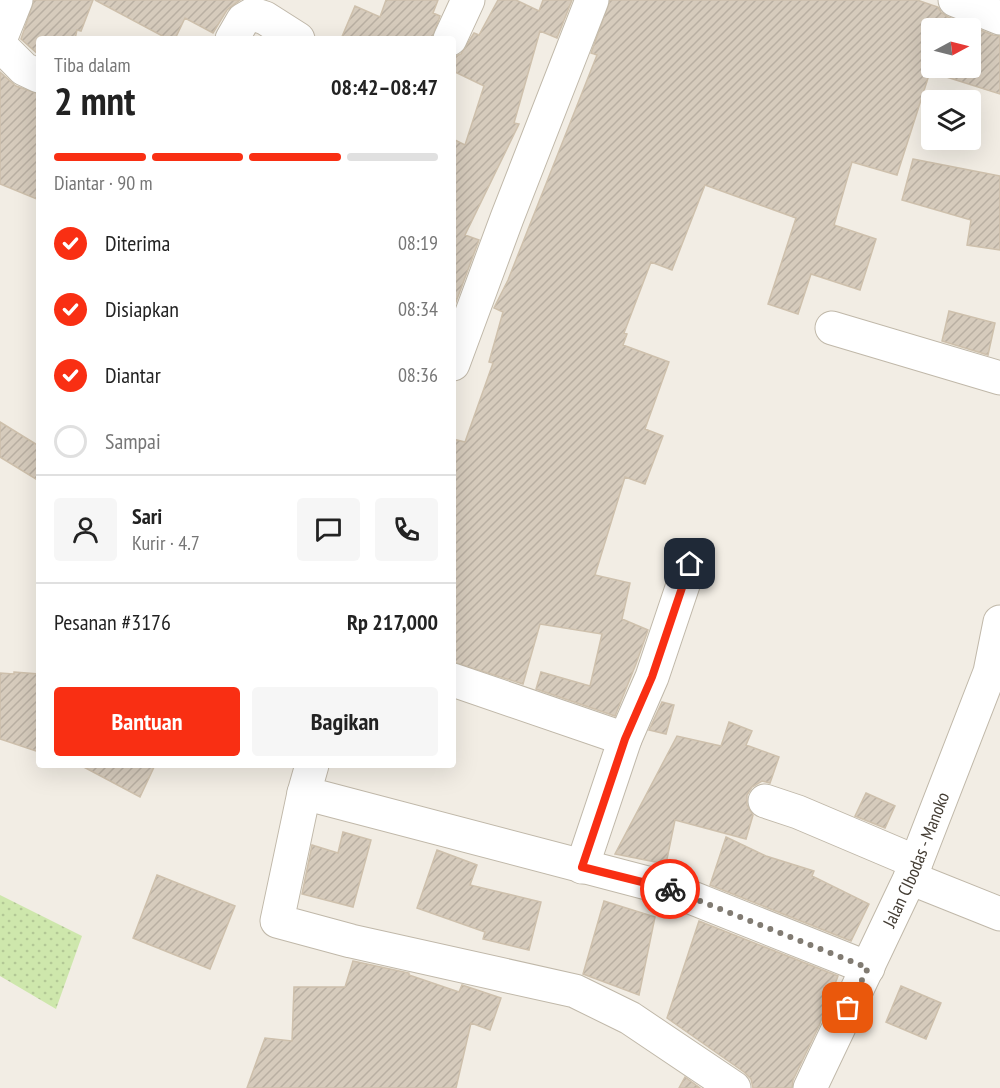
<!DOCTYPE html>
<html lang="id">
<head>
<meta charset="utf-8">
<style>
	:root { --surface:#fff; --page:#f6f6f6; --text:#222; --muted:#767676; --line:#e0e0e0; --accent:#f92f13 }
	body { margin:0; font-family:"PT Sans Narrow",sans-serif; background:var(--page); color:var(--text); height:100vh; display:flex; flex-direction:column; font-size:22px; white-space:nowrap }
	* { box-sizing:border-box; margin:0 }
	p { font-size:20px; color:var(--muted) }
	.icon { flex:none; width:33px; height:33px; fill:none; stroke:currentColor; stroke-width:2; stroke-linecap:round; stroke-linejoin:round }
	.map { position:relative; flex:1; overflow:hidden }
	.drawer { position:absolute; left:36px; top:36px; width:420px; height:732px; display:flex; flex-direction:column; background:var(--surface); border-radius:6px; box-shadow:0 6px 24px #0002 }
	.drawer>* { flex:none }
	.needle { width:39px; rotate:83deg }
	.tools { position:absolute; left:921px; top:18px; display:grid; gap:12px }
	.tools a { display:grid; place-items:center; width:60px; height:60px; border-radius:6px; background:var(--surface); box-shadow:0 6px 24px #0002; font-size:30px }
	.pin { position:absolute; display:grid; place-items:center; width:51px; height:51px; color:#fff; margin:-26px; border-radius:12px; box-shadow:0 3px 9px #0006 }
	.courier { position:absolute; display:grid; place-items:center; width:60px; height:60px; margin:-30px; border:4px solid #f92f13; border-radius:50%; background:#fff; color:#222; box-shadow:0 2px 8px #0007 }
	.summary em { font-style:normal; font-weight:700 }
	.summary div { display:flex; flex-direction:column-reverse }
	.summary { display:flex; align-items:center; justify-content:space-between; height:102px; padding:0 18px }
	h1 { font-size:39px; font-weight:700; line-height:45px }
	.bar { display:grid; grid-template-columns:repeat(4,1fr); gap:9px 6px; align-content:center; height:72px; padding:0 18px }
	.bar i { height:8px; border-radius:4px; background:var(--line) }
	.bar .active { background:var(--accent) }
	.bar p { grid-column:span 4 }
	.line { display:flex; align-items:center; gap:15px; padding:0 18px; border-top:2px solid var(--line) }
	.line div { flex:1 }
	.round { display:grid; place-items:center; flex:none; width:63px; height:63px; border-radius:6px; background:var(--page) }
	ol { padding:0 18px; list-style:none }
	li { display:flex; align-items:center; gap:18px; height:66px }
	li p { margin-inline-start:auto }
	li .icon { padding:6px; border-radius:50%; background:var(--accent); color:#fff; stroke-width:4 }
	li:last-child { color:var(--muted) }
	li i { width:33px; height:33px; border:3px solid var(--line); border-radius:50% }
	.primary-button { display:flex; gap:12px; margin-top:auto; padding:12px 18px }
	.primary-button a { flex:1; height:69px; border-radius:6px; background:var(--accent); color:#fff; font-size:24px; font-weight:700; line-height:69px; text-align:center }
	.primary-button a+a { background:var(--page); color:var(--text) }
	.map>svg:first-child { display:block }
	.grass { fill:url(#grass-dots) }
	.building { fill:url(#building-hatch); stroke:#cec0ac; stroke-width:1.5; fill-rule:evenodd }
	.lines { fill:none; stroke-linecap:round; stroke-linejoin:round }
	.street-casing { stroke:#c0b8a9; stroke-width:35 }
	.street { stroke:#fff; stroke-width:33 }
	.done { stroke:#817b72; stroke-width:6; stroke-dasharray:0 10.8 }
	.route { stroke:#f92f13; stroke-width:8 }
	.labels { text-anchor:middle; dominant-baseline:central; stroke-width:5; stroke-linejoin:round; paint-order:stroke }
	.street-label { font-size:18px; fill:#443d34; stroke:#fff }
</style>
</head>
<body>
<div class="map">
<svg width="1000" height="1088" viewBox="0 0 1000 1088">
	<defs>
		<pattern id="grass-dots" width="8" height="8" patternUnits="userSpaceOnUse" patternTransform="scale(1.5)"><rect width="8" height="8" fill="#cee7ac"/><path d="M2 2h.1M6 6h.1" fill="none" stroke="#b2c795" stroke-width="1.8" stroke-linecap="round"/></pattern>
		<pattern id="building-hatch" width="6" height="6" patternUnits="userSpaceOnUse" patternTransform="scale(1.5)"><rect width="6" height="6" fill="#d6cbbc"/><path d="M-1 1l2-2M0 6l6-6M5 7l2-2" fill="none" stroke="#b9afa2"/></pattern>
	</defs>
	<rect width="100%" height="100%" fill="#f2ede4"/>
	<!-- grass -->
	<path class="grass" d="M0,895L82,936L56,1009L0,976Z"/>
	<!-- building -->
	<path class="building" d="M34,0H93L81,31L77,30L75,39H39V55L21,39Z
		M95,0H240L227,10L213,33L185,18L175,39H168Z
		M386,0H438L433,13L440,16L432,39H341L355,6L380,17Z
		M498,0H516L539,11L543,0H572L557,38L540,31L514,123L519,124L465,235L479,240L453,310V139L465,145L484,86L453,71V57L461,54L474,33L479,35Z
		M610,0H917L938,7L941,12L948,17L993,35L1000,36V94L937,74L936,77L929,75L897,175L852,162L834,225L876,239L860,290L811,274L798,314L768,304L796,218L705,185L672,270L651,262L624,333L627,334L623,345L669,362L645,429L663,436L645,484L625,477L595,575L630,583L622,619L648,630L636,664L615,716L536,689L541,672L590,686L602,634L540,624L523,684L453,662V439L465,442L493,363L489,362L503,312L494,308L508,280L597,55L591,53ZM932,28H970V68H932Z
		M0,72L16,86L39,94V200L0,184Z
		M913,159L1000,176V250L967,245L971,220L902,200Z
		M949,311L995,323L988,355L942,341Z
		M0,422L39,446V481L0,457Z
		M14,672L39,674V752L0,739V673L14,674Z
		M662,702L674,705L666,734L649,730Z
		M729,722L752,731L746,745L779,757L770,783L762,781L752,787L747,795V805L753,815L746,839L675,820L666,864L615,854L677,736L721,746Z
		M80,765H155L140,797Z
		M866,793L895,806L885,828L855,816Z
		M343,832L371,840L353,907L302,894L312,845L338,853Z
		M726,837L766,856L814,871L812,876L869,904L851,941L710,885Z
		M437,850L477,865L470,885L541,902L529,950L483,939L485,932L417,908Z
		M157,875L235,906L210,969L133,938Z
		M604,901L655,917L639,995L583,974Z
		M699,921L838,976L819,1026L793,1080L792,1088H753L751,1079L744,1072L667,1018Z
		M353,961L409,973V975L459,992L462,985L501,998L490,1030L471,1023L456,1088H247L265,1038L292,1041L294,987H345Z
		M901,986L941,1003L926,1039L886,1022Z
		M685,1077L700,1088H679Z"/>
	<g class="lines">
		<!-- street casing -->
		<g class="street-casing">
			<g id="street">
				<path d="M955,0L1000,18"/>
				<path d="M232,39L243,20L253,14L265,18L298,39"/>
				<path d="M450,39L468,0"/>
				<path d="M0,40L16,0"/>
				<path d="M0,45L24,69L39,76"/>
				<path d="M832,328L1000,378"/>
				<path d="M453,364L507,218L592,0"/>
				<path d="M453,680L625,739"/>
				<path d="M312,765L304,793L277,921L351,941L575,991L630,1018L734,1088"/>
				<path d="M304,793L670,889L868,968"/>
				<path d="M765,801L798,812L916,862"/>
				<path d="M582,867L625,739L652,677L690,564"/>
				<path d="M910,878L1000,914"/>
				<path id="s1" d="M810,1088L910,878L990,672L1000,622"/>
			</g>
		</g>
		<!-- street -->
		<use href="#street" class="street"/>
	</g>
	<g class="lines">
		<!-- done -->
		<path class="done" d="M670,889L868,968L848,1008"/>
		<!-- route -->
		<path class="route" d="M670,889L582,867L625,739L652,677L690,564"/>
	</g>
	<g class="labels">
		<!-- street labels -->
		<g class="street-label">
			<text stroke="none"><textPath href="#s1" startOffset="252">Jalan CIbodas - Manoko</textPath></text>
		</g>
	</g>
</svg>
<div class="tools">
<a><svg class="needle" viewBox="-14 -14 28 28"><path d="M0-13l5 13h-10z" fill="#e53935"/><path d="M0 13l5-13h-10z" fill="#767676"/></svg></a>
<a><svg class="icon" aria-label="layers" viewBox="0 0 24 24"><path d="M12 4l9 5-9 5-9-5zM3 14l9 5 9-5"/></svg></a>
</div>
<div class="pin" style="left:848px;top:1008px;background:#ea580c"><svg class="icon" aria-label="bag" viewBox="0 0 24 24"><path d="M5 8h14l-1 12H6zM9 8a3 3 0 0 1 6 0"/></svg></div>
<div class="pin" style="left:690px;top:564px;background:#1f2937"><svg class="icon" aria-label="home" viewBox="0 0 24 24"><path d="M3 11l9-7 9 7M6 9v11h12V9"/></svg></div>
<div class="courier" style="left:670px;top:889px"><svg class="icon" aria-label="bike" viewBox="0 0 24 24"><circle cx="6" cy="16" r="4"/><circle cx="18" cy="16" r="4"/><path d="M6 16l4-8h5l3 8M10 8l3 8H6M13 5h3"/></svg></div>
<section class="drawer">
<div class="summary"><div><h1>2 mnt</h1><p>Tiba dalam</p></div><em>08:42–08:47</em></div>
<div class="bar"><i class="active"></i><i class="active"></i><i class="active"></i><i></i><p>Diantar · 90 m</p></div>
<ol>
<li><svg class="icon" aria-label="check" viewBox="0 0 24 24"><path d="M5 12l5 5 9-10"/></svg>Diterima<p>08:19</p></li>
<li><svg class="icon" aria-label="check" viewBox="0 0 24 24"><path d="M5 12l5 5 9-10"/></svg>Disiapkan<p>08:34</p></li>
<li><svg class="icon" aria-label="check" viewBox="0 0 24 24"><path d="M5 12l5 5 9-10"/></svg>Diantar<p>08:36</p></li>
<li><i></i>Sampai</li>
</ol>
<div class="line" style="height:108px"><a class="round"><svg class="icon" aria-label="person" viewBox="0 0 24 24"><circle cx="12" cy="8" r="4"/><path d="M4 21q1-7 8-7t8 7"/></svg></a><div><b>Sari</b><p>Kurir · 4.7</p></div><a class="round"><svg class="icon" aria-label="chat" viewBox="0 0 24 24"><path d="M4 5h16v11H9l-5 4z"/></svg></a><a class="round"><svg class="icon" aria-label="phone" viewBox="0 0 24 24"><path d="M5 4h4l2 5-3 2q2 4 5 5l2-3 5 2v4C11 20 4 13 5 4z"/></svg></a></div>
<div class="line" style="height:78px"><div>Pesanan #3176</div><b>Rp 217,000</b></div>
<div class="primary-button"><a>Bantuan</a><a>Bagikan</a></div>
</section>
</div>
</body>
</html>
